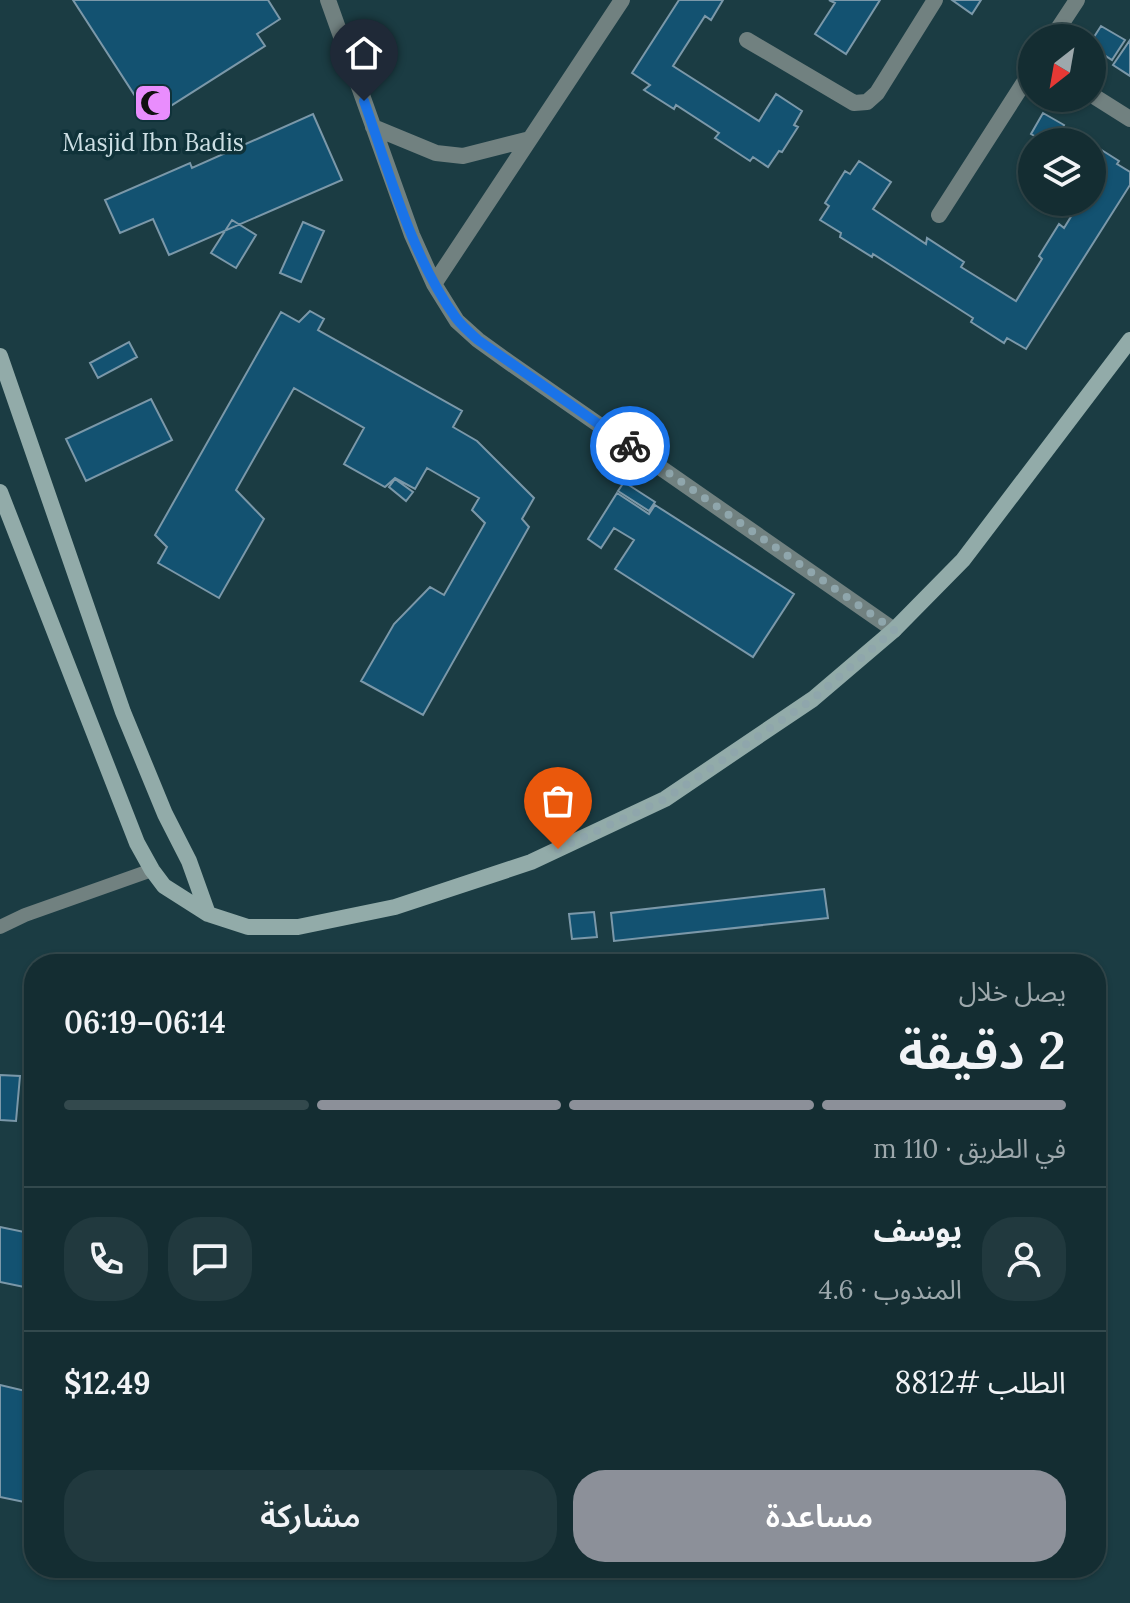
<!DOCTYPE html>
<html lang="ar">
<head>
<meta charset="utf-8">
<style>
	:root { --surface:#142d32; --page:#21393e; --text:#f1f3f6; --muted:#9da8ac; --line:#33494d; --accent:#8c9099 }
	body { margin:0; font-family:Lora,"Noto Sans Arabic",serif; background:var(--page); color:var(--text); direction:rtl; height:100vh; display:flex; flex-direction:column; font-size:30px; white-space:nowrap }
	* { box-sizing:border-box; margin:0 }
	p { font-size:26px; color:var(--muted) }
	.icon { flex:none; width:44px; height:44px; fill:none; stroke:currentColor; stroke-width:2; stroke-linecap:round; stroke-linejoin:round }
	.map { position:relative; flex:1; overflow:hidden; direction:ltr }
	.side { position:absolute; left:24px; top:954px; width:1082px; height:624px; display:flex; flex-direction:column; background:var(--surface); border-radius:32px; box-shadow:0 2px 6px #0004,0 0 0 2px var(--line); direction:rtl }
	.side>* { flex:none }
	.needle { width:52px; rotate:211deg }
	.buttons { position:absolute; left:1018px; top:24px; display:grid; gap:16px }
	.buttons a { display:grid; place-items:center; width:88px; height:88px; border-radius:50%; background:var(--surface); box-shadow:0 2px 6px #0004,0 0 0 2px var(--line); font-size:40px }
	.pin { position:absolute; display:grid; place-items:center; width:68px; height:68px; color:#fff; margin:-82px -34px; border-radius:50% 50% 50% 0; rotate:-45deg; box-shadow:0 0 8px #0007 }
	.pin .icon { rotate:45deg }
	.courier { position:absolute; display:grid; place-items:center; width:80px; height:80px; margin:-40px; border:6px solid #1a73e8; border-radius:50%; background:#fff; color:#222; box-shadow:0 2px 10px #0007 }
	.head em { font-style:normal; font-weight:600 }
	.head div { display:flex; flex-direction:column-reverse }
	.head { display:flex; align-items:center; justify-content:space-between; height:136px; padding:0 40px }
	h1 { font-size:52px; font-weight:600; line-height:60px }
	.bar { display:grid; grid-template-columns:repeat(4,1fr); gap:12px 8px; align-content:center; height:96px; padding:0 40px }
	.bar i { height:10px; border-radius:6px; background:var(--line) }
	.bar .selected { background:var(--accent) }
	.bar p { grid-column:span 4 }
	.line { display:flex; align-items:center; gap:20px; padding:0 40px; border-top:2px solid var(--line) }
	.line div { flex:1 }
	.round { display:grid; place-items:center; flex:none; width:84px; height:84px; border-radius:32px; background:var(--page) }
	.primary-button { display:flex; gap:16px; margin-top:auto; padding:16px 40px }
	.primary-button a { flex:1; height:92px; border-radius:32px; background:var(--accent); color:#fff; font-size:32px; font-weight:600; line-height:92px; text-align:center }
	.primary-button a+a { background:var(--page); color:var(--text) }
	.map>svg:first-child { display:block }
	.building { fill:#135271; stroke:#7b98a9; stroke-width:2 }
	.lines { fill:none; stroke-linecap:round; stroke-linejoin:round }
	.lane { stroke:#718180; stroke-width:14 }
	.street { stroke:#718180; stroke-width:16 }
	.secondary { stroke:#92aba9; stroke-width:16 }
	.done { stroke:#8fa6ac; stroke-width:8; stroke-dasharray:0 14.4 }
	.route { stroke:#1a73e8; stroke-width:10 }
	.labels { text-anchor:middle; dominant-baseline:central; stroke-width:7; stroke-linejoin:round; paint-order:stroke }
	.poi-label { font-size:24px; fill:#cddfe4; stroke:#0f3239 }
</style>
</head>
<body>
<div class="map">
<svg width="1130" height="1603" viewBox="0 0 1130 1603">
	<rect width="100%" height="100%" fill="#1b3c43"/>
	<!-- building -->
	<path class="building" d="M73,0H268L280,19L257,34L265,46L150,119Z
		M679,0H723L711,20L705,16L673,66L759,121L776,94L802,111L794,125L798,127L782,152L779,151L768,167L753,157L750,161L715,138L719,133L676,105L674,109L644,90L650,85L632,73Z
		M829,0H880L846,54L815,34L835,3Z
		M952,0H981L972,14Z
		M1101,26L1125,40L1112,60L1092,47V40Z
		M1130,40V76L1113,65Z
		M1043,113L1064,125L1054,142H1045L1031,134Z
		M313,114L342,180L169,255L153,219L120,233L105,200L190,163L192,168Z
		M1092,144L1119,161L1117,164L1130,172V185L1026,349L1007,338L1004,343L971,322L973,318L873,254L872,257L840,237L841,233L820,220L829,206L825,203L845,171L850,174L859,161L891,182L873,209L926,244L927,238L964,262L961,267L1016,301L1042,259L1039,256L1059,224L1064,228L1080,202H1092Z
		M232,220L256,235L236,268L211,253Z
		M303,222L324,231L301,282L280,273Z
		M310,311L324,319L318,330L462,411L453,427L477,441L534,498L522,519L529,527L423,715L361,681L394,624L430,587L444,595L485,523L472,510L479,498L427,468L415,489L395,478L385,487L344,464L364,428L294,388L236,490L264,519L219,598L158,563L167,547L155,535L281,312L299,322Z
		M129,342L137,357L98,378L90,363Z
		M151,399L172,440L86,481L66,439Z
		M395,479L413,492L406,501L389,487Z
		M624,482L655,502L649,511L618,491Z
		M617,493L649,514L655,505L794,594L753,657L615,569L634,540L614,528L601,548L588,539Z
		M824,889L828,918L614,941L611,913Z
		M594,912L597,937L572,939L569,914Z
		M778,958V964H676Z
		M0,1075L20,1076L16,1121L0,1120Z
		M0,1227L34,1234V1289L0,1282Z
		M0,1385L34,1393V1504L0,1497Z"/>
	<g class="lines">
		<!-- lane -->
		<path class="lane" d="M0,927L25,915L152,870"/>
		<!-- street -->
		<path class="street" d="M328,0L412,235L434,284L457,321L478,340L510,363L894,630
			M1052,38L1077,0
			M747,40L854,103L867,102L877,93L935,0
			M1092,95L1130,119
			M373,127L436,153L463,156L530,139
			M939,215L1032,70
			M434,284L622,0"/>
		<!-- secondary -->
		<path class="secondary" d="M0,356L123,712L165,814L189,861L208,914
			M0,492L137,843L152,870L164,886L208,914L248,927H298L395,907L531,862L665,799L813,699L894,630L963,560L1130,340"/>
	</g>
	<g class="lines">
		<!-- done -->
		<path class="done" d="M558,849L665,799L813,699L894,630L630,446"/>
		<!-- route -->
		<path class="route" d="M364,101C389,171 412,258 456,318C462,326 470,333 478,340L630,446"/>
	</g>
	<!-- icons -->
	<defs>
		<g id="mosque-square" transform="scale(2)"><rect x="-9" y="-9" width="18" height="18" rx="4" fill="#e98dfd" stroke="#0f3239"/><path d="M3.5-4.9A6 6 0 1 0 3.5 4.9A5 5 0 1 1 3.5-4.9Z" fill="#111"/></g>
	</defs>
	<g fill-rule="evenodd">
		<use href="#mosque-square" x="153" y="103"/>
	</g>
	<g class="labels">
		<!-- poi labels -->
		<g class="poi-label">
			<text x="153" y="142">Masjid Ibn Badis</text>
		</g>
	</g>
</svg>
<div class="buttons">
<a><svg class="needle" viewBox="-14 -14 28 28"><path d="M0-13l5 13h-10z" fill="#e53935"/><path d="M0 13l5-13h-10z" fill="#9da8ac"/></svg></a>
<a><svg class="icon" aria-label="layers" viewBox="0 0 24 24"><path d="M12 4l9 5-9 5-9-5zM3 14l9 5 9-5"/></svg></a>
</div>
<div class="pin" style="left:558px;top:849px;background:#ea580c"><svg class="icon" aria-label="bag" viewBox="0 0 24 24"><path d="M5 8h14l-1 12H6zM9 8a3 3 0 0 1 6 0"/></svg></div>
<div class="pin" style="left:364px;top:101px;background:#1f2937"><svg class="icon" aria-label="home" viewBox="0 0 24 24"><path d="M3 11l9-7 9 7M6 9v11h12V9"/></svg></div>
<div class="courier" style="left:630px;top:446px"><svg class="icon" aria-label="bike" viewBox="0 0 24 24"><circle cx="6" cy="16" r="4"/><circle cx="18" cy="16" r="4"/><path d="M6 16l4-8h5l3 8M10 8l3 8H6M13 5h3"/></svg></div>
<section class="side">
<div class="head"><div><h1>2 دقيقة</h1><p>يصل خلال</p></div><em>06:14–06:19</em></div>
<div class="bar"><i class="selected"></i><i class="selected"></i><i class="selected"></i><i></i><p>في الطريق · 110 m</p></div>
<div class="line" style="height:144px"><a class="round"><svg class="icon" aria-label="person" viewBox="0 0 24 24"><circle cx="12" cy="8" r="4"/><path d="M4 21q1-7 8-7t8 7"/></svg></a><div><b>يوسف</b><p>المندوب · 4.6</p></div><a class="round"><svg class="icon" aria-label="chat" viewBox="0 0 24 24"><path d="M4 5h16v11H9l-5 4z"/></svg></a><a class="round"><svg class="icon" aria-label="phone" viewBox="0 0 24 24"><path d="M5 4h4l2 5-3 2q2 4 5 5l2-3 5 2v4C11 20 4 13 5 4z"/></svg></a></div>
<div class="line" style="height:104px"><div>الطلب #8812</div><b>$12.49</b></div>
<div class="primary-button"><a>مساعدة</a><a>مشاركة</a></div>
</section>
</div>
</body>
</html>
